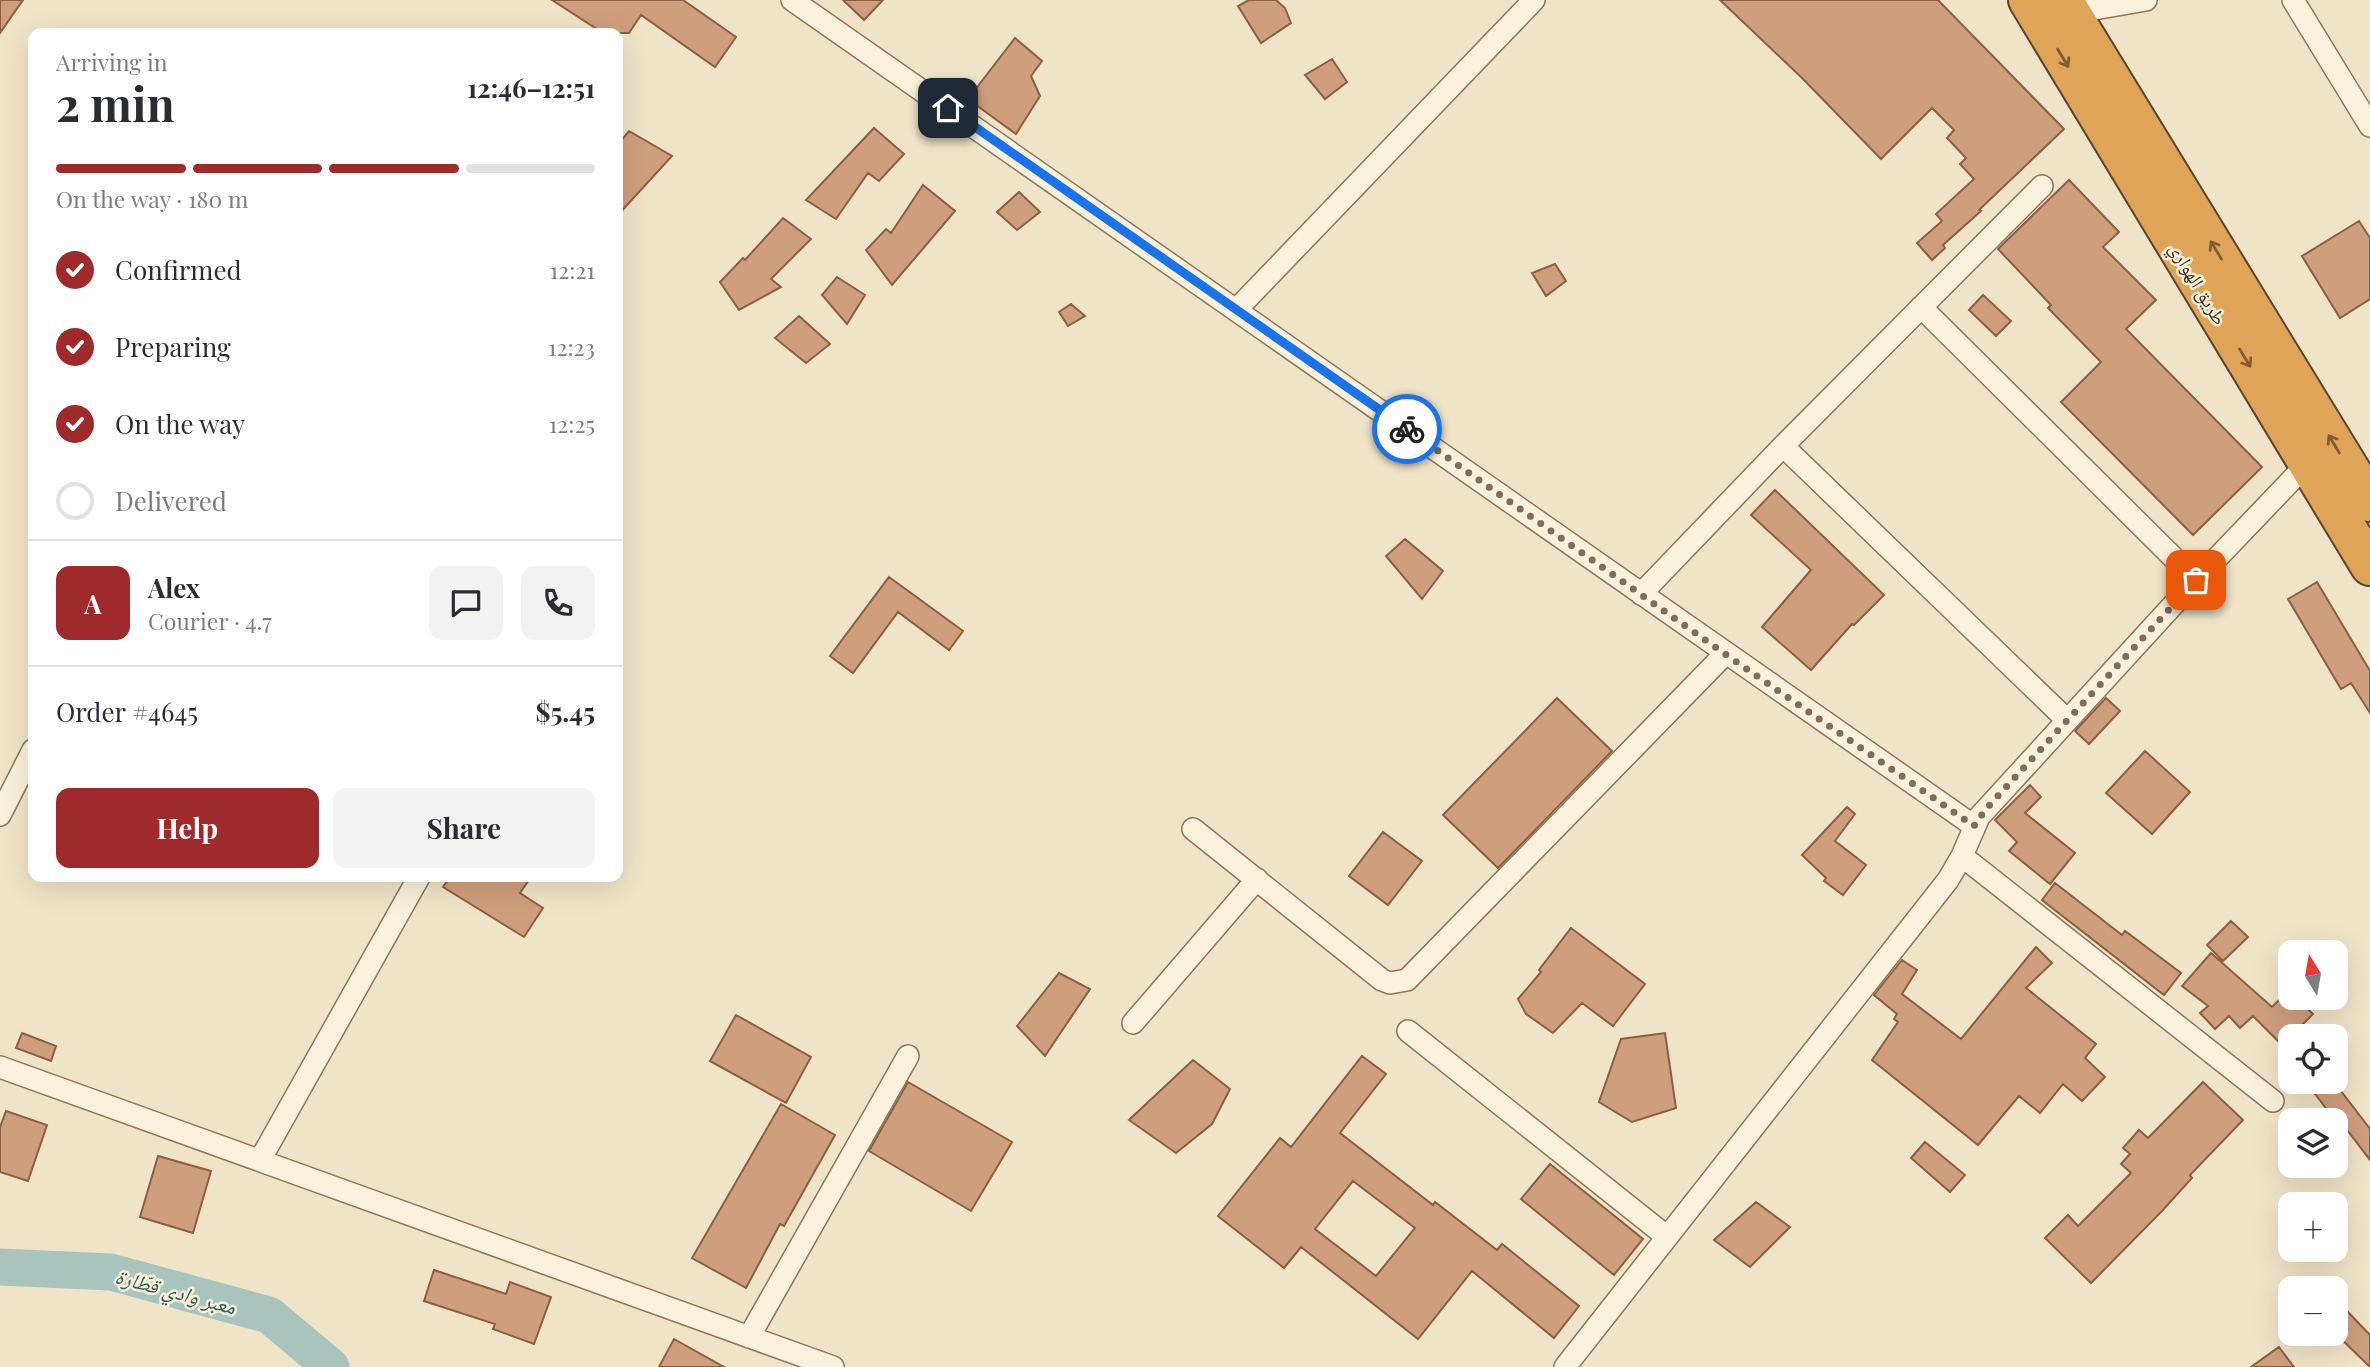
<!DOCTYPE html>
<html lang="en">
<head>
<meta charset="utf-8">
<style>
	:root { --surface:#fff; --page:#f2f2f3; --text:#2b2b33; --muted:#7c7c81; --line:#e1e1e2; --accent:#9e2a2b }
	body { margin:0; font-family:"Playfair Display","Noto Naskh Arabic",serif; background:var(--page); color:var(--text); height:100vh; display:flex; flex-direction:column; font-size:26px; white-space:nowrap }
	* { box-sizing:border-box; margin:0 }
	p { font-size:23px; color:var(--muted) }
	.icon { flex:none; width:38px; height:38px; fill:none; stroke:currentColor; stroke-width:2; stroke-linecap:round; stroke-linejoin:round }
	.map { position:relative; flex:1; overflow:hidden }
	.panel { position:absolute; left:28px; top:28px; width:595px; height:854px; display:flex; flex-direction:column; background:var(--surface); border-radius:14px; box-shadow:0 7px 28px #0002 }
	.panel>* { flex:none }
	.needle { width:46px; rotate:349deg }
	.buttons { position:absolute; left:2278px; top:940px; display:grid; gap:14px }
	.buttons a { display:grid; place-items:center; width:70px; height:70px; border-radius:14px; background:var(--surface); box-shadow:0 7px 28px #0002; font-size:35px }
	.pin { position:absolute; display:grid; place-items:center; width:60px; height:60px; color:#fff; margin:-30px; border-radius:14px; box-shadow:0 4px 10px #0006 }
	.courier { position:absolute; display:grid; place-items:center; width:70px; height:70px; margin:-35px; border:5px solid #1a73e8; border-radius:50%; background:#fff; color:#222; box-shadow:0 2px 9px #0007 }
	.summary em { font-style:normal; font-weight:700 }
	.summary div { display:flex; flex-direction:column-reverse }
	.summary { display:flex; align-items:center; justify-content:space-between; height:119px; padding:0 28px }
	h1 { font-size:46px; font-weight:700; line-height:52px }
	.bar { display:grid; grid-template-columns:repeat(4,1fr); gap:10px 7px; align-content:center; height:84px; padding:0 28px }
	.bar i { height:9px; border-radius:5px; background:var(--line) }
	.bar .active { background:var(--accent) }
	.bar p { grid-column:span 4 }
	.line { display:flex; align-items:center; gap:18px; padding:0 28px; border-top:2px solid var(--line) }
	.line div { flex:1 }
	.round { display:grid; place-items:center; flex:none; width:74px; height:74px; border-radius:14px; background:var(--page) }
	ol { padding:0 28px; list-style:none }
	li { display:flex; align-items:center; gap:21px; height:77px }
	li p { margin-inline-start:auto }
	li .icon { padding:7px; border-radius:50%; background:var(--accent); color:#fff; stroke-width:4 }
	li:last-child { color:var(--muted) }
	li i { width:38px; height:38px; border:4px solid var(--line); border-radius:50% }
	.button { display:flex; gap:14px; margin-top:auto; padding:14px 28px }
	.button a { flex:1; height:80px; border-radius:14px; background:var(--accent); color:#fff; font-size:28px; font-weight:700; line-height:80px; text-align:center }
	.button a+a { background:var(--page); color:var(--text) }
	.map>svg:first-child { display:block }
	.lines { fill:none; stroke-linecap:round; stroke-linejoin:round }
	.river { stroke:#a9c4bc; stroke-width:37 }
	.building { fill:#cf9f7d; stroke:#8d5f41; stroke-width:2; fill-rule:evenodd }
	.street-casing { stroke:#8d765c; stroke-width:24 }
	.highway-casing { stroke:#5b4430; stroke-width:42 }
	.street { stroke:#faf1dc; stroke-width:21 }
	.highway { stroke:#e0a458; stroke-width:38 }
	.oneway { stroke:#7e5d36 }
	.done { stroke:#7c6e5b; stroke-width:7; stroke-dasharray:0 12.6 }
	.route { stroke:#1a73e8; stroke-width:9 }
	.labels { text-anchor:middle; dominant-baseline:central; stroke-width:5; stroke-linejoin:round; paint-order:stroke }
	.street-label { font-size:19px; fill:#3d2e20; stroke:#f7eed8 }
	.water-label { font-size:21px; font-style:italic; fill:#2f5d5a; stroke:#f7eed8 }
</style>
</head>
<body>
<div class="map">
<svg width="2370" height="1367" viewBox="0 0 2370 1367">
	<rect width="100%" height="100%" fill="#f0e4c8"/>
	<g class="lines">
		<!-- river -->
		<path class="river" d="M0,1267L111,1272L269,1315L331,1367"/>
	</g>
	<!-- building -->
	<path class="building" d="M0,0H23L0,33Z
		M552,0H683L736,37L715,67L641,15L629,33H603Z
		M843,0H883L864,20Z
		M1249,0H1276L1285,8L1291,23L1261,43L1238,6Z
		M1720,0H1938L2064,129L1979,210L1981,211L1943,245L1945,248L1932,260L1917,243L1942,221L1936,214L1974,179L1960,164L1966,158L1947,138L1954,130L1932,108L1881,159L1802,78Z
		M1015,38L1042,61L1031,76L1040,96L1016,134L968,99Z
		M1332,59L1347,82L1325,99L1305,75Z
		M874,128L904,154L879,181L868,173L836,219L806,200Z
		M629,131L672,156L618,215V144Z
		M2069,180L2119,232L2103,247L2156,300L2126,329L2262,467L2193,535L2061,402L2101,362L2048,308L2051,305L1998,249Z
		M923,185L955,211L892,285L866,250L886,229L891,233Z
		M1019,192L1040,212L1017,230L997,212Z
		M783,218L811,239L771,279L781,287L739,310L720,282L743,258L745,260Z
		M2359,221L2370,238V299L2340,318L2302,256Z
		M1555,264L1566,281L1546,296L1532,273Z
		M837,277L865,295L847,324L822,295Z
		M1983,295L2011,321L1996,336L1969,310Z
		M1071,304L1085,316L1068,326L1059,312Z
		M799,316L830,344L806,363L775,338Z
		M1775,490L1884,595L1854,625L1852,624L1811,670L1762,627L1811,570L1751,515Z
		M1405,539L1443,571L1422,599L1386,556Z
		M889,577L963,631L949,650L898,612L853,673L830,656Z
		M2317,582L2370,671V713L2351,683L2341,689L2288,599Z
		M1557,698L1612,751L1498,868L1443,815Z
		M2106,698L2120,711L2089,744L2075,731Z
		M2145,751L2190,792L2152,834L2106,793Z
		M2030,785L2041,797L2025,813L2075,853L2050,884L2009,851L2017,842L1995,820Z
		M1847,807L1855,814L1835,841L1866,865L1843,895L1824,881L1826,878L1802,855Z
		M1383,832L1422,861L1388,905L1349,876Z
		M450,877H531L520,893L543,908L524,937L443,887Z
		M2055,883L2122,935L2125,931L2181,973L2164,995L2042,900Z
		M2231,921L2248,937L2223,961L2207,945Z
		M1571,928L1645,984L1613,1026L1582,1003L1553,1033L1526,1014L1518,999L1541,972L1539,970Z
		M2036,947L2052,963L2026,988L2096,1044L2085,1058L2105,1077L2082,1101L2063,1084L2040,1113L2019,1096L1978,1145L1872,1060L1898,1022L1894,1019L1897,1014L1874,995L1902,960L1917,970L1902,994L1961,1039Z
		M2211,953L2272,1007L2289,990L2291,998H2297L2313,1014L2282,1045L2253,1016L2240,1028L2229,1016L2215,1029L2200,1013L2208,1006L2182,986Z
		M1059,973L1090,989L1045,1056L1017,1026Z
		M736,1015L811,1057L786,1103L710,1061Z
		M22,1033L56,1046L51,1061L16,1048Z
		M1665,1033L1676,1108L1632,1122L1599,1102L1621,1039Z
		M1362,1056L1386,1074L1340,1133L1433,1205L1435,1202L1497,1250L1502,1244L1579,1306L1554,1338L1472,1271L1418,1339L1301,1247L1284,1268L1218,1216L1280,1138L1291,1147ZM1353,1181L1415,1228L1376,1276L1315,1229Z
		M1193,1060L1230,1089L1212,1124L1176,1153L1129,1120Z
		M908,1082L1012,1142L971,1211L869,1151Z
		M2203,1082L2243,1120L2190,1175L2192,1178L2162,1211L2091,1283L2045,1238L2068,1215L2078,1226L2131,1173L2121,1164L2130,1154L2123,1148L2139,1130L2148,1138Z
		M2324,1082H2334L2370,1129V1160L2338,1118L2335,1120L2312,1090Z
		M781,1104L835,1135L784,1226L780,1224L746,1288L692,1258Z
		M6,1111L47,1125L28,1181L0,1172V1127Z
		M1925,1142L1965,1175L1950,1192L1911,1158Z
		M158,1156L211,1171L193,1233L140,1217Z
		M1550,1164L1643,1239L1614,1275L1521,1199Z
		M1756,1202L1790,1227L1750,1267L1714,1240Z
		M434,1270L506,1294L510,1282L551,1297L534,1344L493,1329L495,1324L424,1301Z
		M2347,1311L2370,1335V1367L2336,1334V1321Z
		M674,1339L724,1367H659Z
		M2279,1347L2294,1367H2251Z"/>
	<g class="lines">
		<!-- street casing -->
		<g class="street-casing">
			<path id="street" d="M792,0L1974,826
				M2293,0L2370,126
				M2071,13L2146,0
				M1921,307L2196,580
				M1237,309L1534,0
				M1783,446L2067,720
				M1641,594L1783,446L2042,186
				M0,815L33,750
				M1193,829L1382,980L1390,983L1407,980L1725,654
				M1962,856L2273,1101
				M1133,1023L1257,879
				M1408,1031L1666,1236
				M0,1067L833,1367
				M260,1160L419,877
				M749,1337L908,1056
				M1565,1367L1948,880L1962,856L1979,817L2196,580L2308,463"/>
		</g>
		<!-- highway casing -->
		<g class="highway-casing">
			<path id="highway" d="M2028,0L2370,566
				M2063,0L2370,502"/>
		</g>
		<!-- street -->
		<use href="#street" class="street"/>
		<!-- highway -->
		<use href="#highway" class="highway"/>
	</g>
	<!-- one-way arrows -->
	<defs><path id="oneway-shaft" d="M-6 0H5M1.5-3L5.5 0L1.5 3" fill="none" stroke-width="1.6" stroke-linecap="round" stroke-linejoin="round" transform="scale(1.75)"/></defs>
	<g class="oneway">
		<use href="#oneway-shaft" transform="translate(2063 58) rotate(59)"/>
		<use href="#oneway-shaft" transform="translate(2216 250) rotate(-121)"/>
		<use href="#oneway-shaft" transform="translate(2245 358) rotate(59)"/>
		<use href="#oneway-shaft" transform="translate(2334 444) rotate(-121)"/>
	</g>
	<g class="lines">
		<!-- done -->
		<path class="done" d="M1407,429L1725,654L1974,826L1986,809L2196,580"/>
		<!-- route -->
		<path class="route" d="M948,108L1407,429"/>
	</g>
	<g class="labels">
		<!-- street labels -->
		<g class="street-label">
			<text transform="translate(2199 283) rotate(59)">طريق الهواري</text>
		</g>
		<!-- water labels -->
		<g class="water-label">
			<text transform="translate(176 1290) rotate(15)">معبر وادي قطّارة</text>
		</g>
	</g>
</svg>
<div class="buttons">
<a><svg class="needle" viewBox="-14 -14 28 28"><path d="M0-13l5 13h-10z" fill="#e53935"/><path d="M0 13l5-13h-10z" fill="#7c7c81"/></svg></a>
<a><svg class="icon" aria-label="locate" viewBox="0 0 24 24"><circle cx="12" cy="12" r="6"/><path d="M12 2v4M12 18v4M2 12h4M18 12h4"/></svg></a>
<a><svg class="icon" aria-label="layers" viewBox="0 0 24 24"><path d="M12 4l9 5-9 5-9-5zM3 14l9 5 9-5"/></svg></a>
<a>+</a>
<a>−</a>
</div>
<div class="pin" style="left:2196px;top:580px;background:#ea580c"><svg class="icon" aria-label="bag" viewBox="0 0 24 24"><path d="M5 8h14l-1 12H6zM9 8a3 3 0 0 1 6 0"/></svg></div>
<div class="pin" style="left:948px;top:108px;background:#1f2937"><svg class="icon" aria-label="home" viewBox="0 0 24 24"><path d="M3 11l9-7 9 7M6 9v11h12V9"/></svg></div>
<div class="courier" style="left:1407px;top:429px"><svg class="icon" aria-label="bike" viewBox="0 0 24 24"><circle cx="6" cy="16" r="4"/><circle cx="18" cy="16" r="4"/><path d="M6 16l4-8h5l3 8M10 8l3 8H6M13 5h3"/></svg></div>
<section class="panel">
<div class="summary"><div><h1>2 min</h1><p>Arriving in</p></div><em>12:46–12:51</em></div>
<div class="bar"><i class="active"></i><i class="active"></i><i class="active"></i><i></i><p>On the way · 180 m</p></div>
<ol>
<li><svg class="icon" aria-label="check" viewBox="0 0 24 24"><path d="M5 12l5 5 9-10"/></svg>Confirmed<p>12:21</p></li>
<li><svg class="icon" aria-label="check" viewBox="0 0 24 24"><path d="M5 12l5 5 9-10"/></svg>Preparing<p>12:23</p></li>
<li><svg class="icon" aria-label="check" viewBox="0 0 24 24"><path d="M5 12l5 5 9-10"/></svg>On the way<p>12:25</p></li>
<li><i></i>Delivered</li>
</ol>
<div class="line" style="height:126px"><b class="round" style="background:var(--accent);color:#fff">A</b><div><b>Alex</b><p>Courier · 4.7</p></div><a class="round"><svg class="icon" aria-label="chat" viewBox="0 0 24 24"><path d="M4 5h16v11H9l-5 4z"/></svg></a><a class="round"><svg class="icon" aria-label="phone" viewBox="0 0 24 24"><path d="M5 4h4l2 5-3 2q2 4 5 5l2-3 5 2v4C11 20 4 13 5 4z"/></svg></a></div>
<div class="line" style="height:91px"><div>Order #4645</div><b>$5.45</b></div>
<div class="button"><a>Help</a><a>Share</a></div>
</section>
</div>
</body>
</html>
